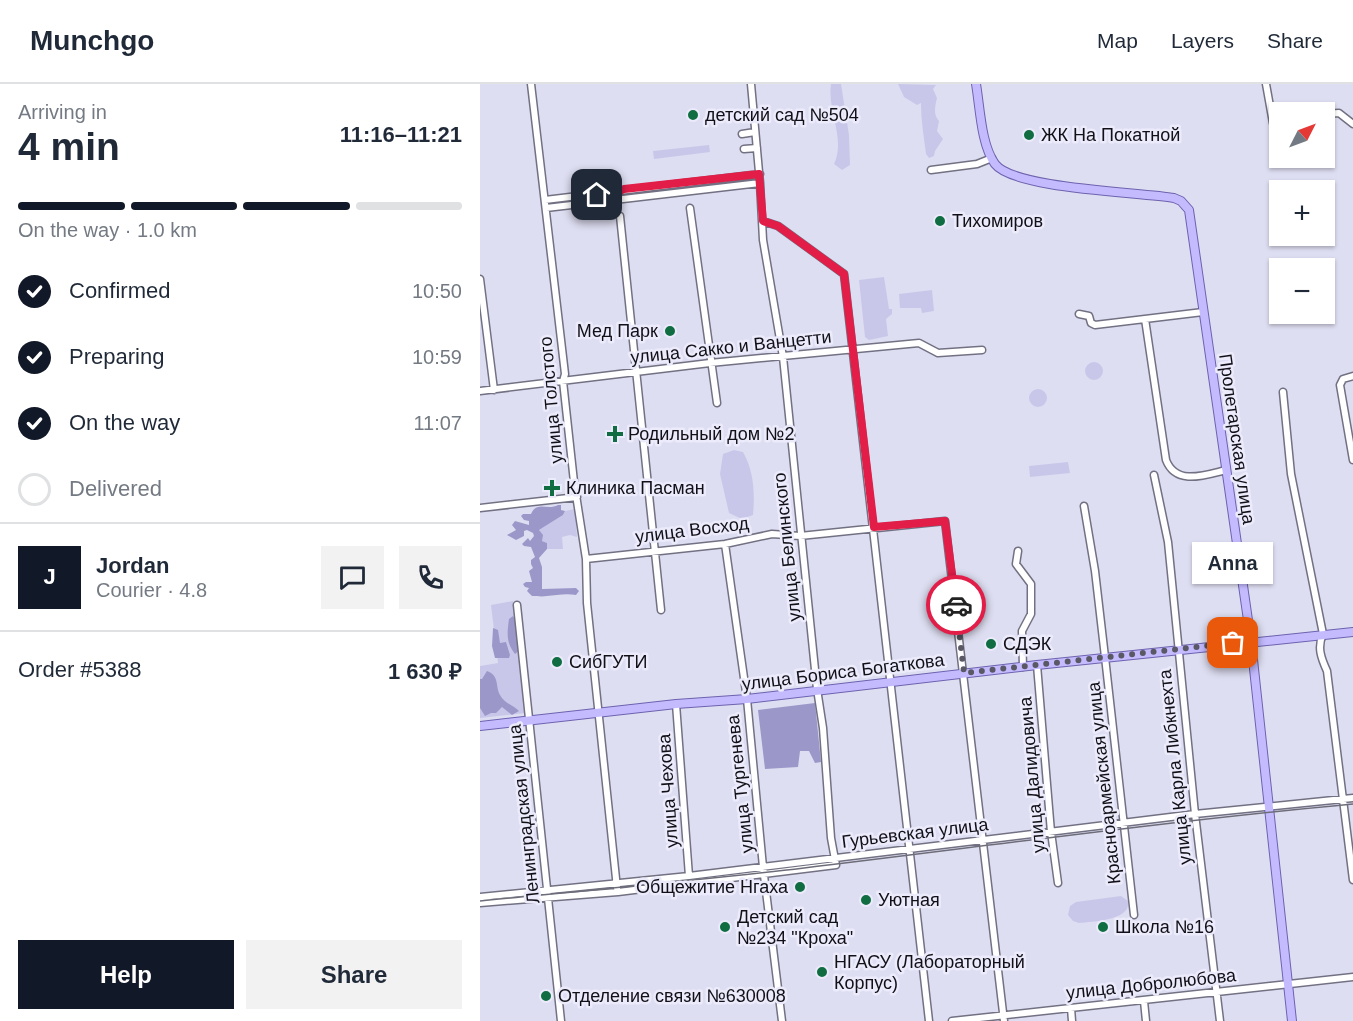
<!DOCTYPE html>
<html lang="en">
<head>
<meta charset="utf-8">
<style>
	:root { --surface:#fff; --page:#f2f2f3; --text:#1f2937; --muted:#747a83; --line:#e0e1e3; --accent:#111827 }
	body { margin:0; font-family:Arial,sans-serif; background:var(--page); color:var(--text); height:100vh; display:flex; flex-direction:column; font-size:22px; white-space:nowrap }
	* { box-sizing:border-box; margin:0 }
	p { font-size:20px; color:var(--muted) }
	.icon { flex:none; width:33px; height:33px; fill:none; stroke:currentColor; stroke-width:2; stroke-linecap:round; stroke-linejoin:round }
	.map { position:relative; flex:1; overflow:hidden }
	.drawer { display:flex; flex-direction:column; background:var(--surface); width:480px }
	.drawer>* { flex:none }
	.needle { width:39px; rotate:48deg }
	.controls { position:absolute; left:789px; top:18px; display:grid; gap:12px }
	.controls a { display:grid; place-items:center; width:66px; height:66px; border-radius:0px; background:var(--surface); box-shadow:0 2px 4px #0004; font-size:30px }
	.pin { position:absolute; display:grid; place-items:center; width:51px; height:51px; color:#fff; margin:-26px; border-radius:12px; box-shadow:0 3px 9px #0006 }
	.courier { position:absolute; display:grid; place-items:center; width:60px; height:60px; margin:-30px; border:4px solid #e11d48; border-radius:50%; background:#fff; color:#222; box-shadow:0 2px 8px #0007 }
	.bubble { position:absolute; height:42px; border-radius:0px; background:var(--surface); box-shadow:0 2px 4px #0004; font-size:20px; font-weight:700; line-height:42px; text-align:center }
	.headline em { font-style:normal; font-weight:700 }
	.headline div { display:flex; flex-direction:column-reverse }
	.headline { display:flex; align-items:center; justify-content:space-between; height:102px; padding:0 18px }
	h1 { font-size:39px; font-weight:700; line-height:45px }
	.bar { display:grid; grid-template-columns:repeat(4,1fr); gap:9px 6px; align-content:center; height:72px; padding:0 18px }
	.bar i { height:8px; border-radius:4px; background:var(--line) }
	.bar .on { background:var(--accent) }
	.bar p { grid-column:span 4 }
	.line { display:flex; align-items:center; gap:15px; padding:0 18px; border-top:2px solid var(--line) }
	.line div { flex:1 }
	.round { display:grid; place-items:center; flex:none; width:63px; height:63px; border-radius:0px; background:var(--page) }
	ol { padding:0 18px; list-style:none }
	li { display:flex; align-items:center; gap:18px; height:66px }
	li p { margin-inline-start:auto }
	li .icon { padding:6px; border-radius:50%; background:var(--accent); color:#fff; stroke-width:4 }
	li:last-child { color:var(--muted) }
	li i { width:33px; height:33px; border:3px solid var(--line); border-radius:50% }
	.action { display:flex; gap:12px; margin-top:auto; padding:12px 18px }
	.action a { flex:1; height:69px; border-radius:0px; background:var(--accent); color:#fff; font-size:24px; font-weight:700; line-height:69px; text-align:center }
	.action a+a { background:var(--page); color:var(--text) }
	header { display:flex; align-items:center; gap:36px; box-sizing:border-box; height:84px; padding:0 30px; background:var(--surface); border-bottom:2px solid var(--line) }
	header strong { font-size:28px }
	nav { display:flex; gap:33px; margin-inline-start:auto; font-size:21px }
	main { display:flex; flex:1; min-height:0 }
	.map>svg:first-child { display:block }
	.green { fill:#c9c7e9 }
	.forest { fill:#9b98c9 }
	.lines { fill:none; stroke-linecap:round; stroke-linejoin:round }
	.minor-casing { stroke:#727183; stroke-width:9 }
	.major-casing { stroke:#6c62ae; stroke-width:10 }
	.minor { stroke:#fff; stroke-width:6 }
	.major { stroke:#c4bbff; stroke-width:8 }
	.tram { stroke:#6d6d7a; stroke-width:1.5 }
	.done { stroke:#595864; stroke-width:6; stroke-dasharray:0 10.8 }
	.route { stroke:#e11d48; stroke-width:8 }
	.poi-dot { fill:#106d42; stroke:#ecebfc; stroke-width:2 }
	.labels { text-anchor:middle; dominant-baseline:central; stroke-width:5; stroke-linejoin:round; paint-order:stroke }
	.poi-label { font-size:18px; fill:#111017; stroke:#ecebfc; text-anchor:start }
	.street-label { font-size:18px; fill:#111017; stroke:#ecebfc }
</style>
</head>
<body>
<header>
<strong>Munchgo</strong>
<nav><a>Map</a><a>Layers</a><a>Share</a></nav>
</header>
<main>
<section class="drawer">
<div class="headline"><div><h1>4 min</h1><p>Arriving in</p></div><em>11:16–11:21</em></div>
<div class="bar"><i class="on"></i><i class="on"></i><i class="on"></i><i></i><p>On the way · 1.0 km</p></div>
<ol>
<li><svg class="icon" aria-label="check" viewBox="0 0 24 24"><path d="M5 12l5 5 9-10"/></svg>Confirmed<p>10:50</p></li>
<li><svg class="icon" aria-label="check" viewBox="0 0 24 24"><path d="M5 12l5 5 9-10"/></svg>Preparing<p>10:59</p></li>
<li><svg class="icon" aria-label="check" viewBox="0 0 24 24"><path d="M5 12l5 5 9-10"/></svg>On the way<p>11:07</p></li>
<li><i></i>Delivered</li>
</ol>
<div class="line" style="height:108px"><b class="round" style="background:var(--accent);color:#fff">J</b><div><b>Jordan</b><p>Courier · 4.8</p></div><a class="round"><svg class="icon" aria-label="chat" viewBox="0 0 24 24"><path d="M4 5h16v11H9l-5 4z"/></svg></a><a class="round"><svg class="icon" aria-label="phone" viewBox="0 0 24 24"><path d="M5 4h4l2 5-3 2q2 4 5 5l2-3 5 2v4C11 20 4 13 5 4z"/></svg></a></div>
<div class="line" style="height:78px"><div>Order #5388</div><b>1 630 ₽</b></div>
<div class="action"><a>Help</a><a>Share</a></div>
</section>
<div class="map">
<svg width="873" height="937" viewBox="0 0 873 937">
	<rect width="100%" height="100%" fill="#dedef2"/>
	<!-- green -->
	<path class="green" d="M351,0H361L369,51L370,81L362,86L354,80C366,55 347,27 351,0Z
		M418,0L456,1L453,5L457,14C455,22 453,31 459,37L457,47L463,55L455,67L454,72L449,74L446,70C444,53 441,37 441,19L437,21L424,13Z
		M229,61L230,68L174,75L173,67Z
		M404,193L409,225H412V230L406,235L408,252L389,256L385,253L379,196Z
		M452,206L454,227L442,229L441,224H420L419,210Z
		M605 287a9 9 0 1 1 18 0a9 9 0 1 1-18 0Z
		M549 314a9 9 0 1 1 18 0a9 9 0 1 1-18 0Z
		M254,366L263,368C274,387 275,410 273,431L262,435L249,429L240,390L243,370Z
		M588,378L590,389L550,393L549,382Z
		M95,425L97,453L90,451L82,453L83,465H67V459L62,457L59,446L83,431L85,427Z
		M33,517L46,629L0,634V582L18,579L11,521Z
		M641,812L648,817C651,837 613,837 599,839L593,837L588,831L590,822L596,818Z"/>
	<!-- forest -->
	<path class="forest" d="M78,421H81V426L85,427L83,431L59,446L63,451L62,457L67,459V465L59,474L62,483V505L96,504L99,507L96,511C87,509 76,511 67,512C62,513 56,512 52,512L47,507L49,504L45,503L43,500L46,498H52L49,487L53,484L51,480V476L55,473L51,463L44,462L42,460L48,454L50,457L54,452L53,449L47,446L44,447V452L36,456L27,451L36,446L32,441L35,437L49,441V437L44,436L41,432L43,430H51C57,416 67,427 78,421Z
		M33,532L37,540L36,551L41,565L35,570C26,559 27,549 29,535Z
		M13,544L18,546L20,559L26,558L30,571L29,574H15L12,562Z
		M7,587C20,592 15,602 20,611C24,619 33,621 39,627L32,631L22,623L16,629H11L5,632L0,624V595H2Z
		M335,619L341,678L335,679L329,667H320L318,683L285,685L278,626Z"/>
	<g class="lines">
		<!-- minor casing -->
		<g class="minor-casing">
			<path id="minor" d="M51,0L85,290L83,297L94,398L106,475L107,519L137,804
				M786,0L793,39L800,38
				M844,30L859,29L873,40
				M262,50L275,48
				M264,65L277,64
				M451,86L497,80L512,74
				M65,116L280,90
				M66,124L280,99
				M210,124L237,319
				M140,132L181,526
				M283,137L298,142L364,190L449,937
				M0,195L14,306
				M599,230L609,232L611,239L615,241L723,228
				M665,235L686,376C696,402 725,391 746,386
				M873,292L863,295L860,301L873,376
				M0,307L230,279L439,259L458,269L502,266
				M803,308L811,390L843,550C837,563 841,574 847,587L873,796
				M674,391L688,458L715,730L740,937
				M604,422L615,487L625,573L654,831
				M0,424L97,413
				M245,460L267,615L283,783L302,937
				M538,467L536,480L551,500V530L542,547L543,583
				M106,475L245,460L292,450L320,452L465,437L524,937
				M37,521L81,937
				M557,581L571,748L578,799
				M196,620L209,792
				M0,813L209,792L715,730L873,714
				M0,819L138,808L356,781L351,754L343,644L337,605L303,273L283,156L280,99L271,0
				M664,917L666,937
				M591,924L592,937
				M472,937L873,893"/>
		</g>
		<!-- major casing -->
		<g class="major-casing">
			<path id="major" d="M496,0C500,23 501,61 515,80C534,105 659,108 694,114L701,117L709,126L771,557L812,937
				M0,642L196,620L267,615L557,581L873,548"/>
		</g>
		<!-- minor -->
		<use href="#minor" class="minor"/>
		<!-- major -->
		<use href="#major" class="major"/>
		<!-- tram -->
		<path class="tram" d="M0,817C108,806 216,797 324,784C507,762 690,737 873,720"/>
	</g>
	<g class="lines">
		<!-- done -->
		<path class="done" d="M476,521L484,589L753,559"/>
		<!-- route -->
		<path class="route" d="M117,111L138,108L144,105L279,90L283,137L298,142L364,190L394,443L465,437L476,521"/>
	</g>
	<!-- markers -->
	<g class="poi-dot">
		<circle cx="213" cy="31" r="6"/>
		<circle cx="549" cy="51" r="6"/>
		<circle cx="460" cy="137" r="6"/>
		<circle cx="190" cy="247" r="6"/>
		<path d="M132 341h6v6h6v6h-6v6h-6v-6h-6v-6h6z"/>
		<path d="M69 395h6v6h6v6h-6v6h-6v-6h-6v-6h6z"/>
		<circle cx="511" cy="560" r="6"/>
		<circle cx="77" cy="578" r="6"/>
		<circle cx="320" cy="803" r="6"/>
		<circle cx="386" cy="816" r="6"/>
		<circle cx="245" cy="843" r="6"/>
		<circle cx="623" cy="843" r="6"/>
		<circle cx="342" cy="888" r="6"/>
		<circle cx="66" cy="912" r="6"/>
	</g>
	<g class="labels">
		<!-- poi labels -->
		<g class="poi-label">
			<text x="225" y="31">детский сад №504</text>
			<text x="561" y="51">ЖК На Покатной</text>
			<text x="472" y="137">Тихомиров</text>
			<text x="178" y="247" text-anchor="end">Мед Парк</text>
			<text x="148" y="350">Родильный дом №2</text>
			<text x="86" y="404">Клиника Пасман</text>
			<text x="523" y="560">СДЭК</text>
			<text x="89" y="578">СибГУТИ</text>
			<text x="308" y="803" text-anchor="end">Общежитие Нгаха</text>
			<text x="398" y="816">Уютная</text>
			<text x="257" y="833">Детский сад<tspan x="257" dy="21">№234 "Кроха"</tspan></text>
			<text x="635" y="843">Школа №16</text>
			<text x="354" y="878">НГАСУ (Лабораторный<tspan x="354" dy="21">Корпус)</tspan></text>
			<text x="78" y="912">Отделение связи №630008</text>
		</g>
		<!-- street labels -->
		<g class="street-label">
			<text transform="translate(251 263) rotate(-6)">улица Сакко и Ванцетти</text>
			<text transform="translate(71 316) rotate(-95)">улица Толстого</text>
			<text transform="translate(757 355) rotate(82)">Пролетарская улица</text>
			<text transform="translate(212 446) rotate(-7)">улица Восход</text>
			<text transform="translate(307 463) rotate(-96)">улица Белинского</text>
			<text transform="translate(363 588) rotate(-7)">улица Бориса Богаткова</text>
			<text transform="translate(695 683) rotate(-96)">улица Карла Либкнехта</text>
			<text transform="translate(552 691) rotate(-95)">улица Далидовича</text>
			<text transform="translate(624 699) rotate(-96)">Красноармейская улица</text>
			<text transform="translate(260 700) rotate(-96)">улица Тургенева</text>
			<text transform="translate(188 707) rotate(-94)">улица Чехова</text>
			<text transform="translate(44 730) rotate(-96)">Ленинградская улица</text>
			<text transform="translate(435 749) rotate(-7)">Гурьевская улица</text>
			<text transform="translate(671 900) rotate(-6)">улица Добролюбова</text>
		</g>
	</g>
</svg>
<div class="controls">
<a><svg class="needle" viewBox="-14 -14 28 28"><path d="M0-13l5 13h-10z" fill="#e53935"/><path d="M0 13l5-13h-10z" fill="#747a83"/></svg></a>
<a>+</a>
<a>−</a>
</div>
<div class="pin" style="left:753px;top:559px;background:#ea580c"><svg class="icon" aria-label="bag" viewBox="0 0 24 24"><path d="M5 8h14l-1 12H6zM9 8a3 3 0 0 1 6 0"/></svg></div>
<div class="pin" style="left:117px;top:111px;background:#1f2937"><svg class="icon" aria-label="home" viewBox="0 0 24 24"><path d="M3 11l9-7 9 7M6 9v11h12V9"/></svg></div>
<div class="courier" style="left:476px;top:521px"><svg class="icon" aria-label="car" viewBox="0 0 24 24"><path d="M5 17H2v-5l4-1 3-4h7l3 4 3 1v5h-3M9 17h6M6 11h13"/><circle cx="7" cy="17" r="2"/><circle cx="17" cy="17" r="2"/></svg></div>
<div class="bubble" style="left:712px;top:458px;width:81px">Anna</div>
</div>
</main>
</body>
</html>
